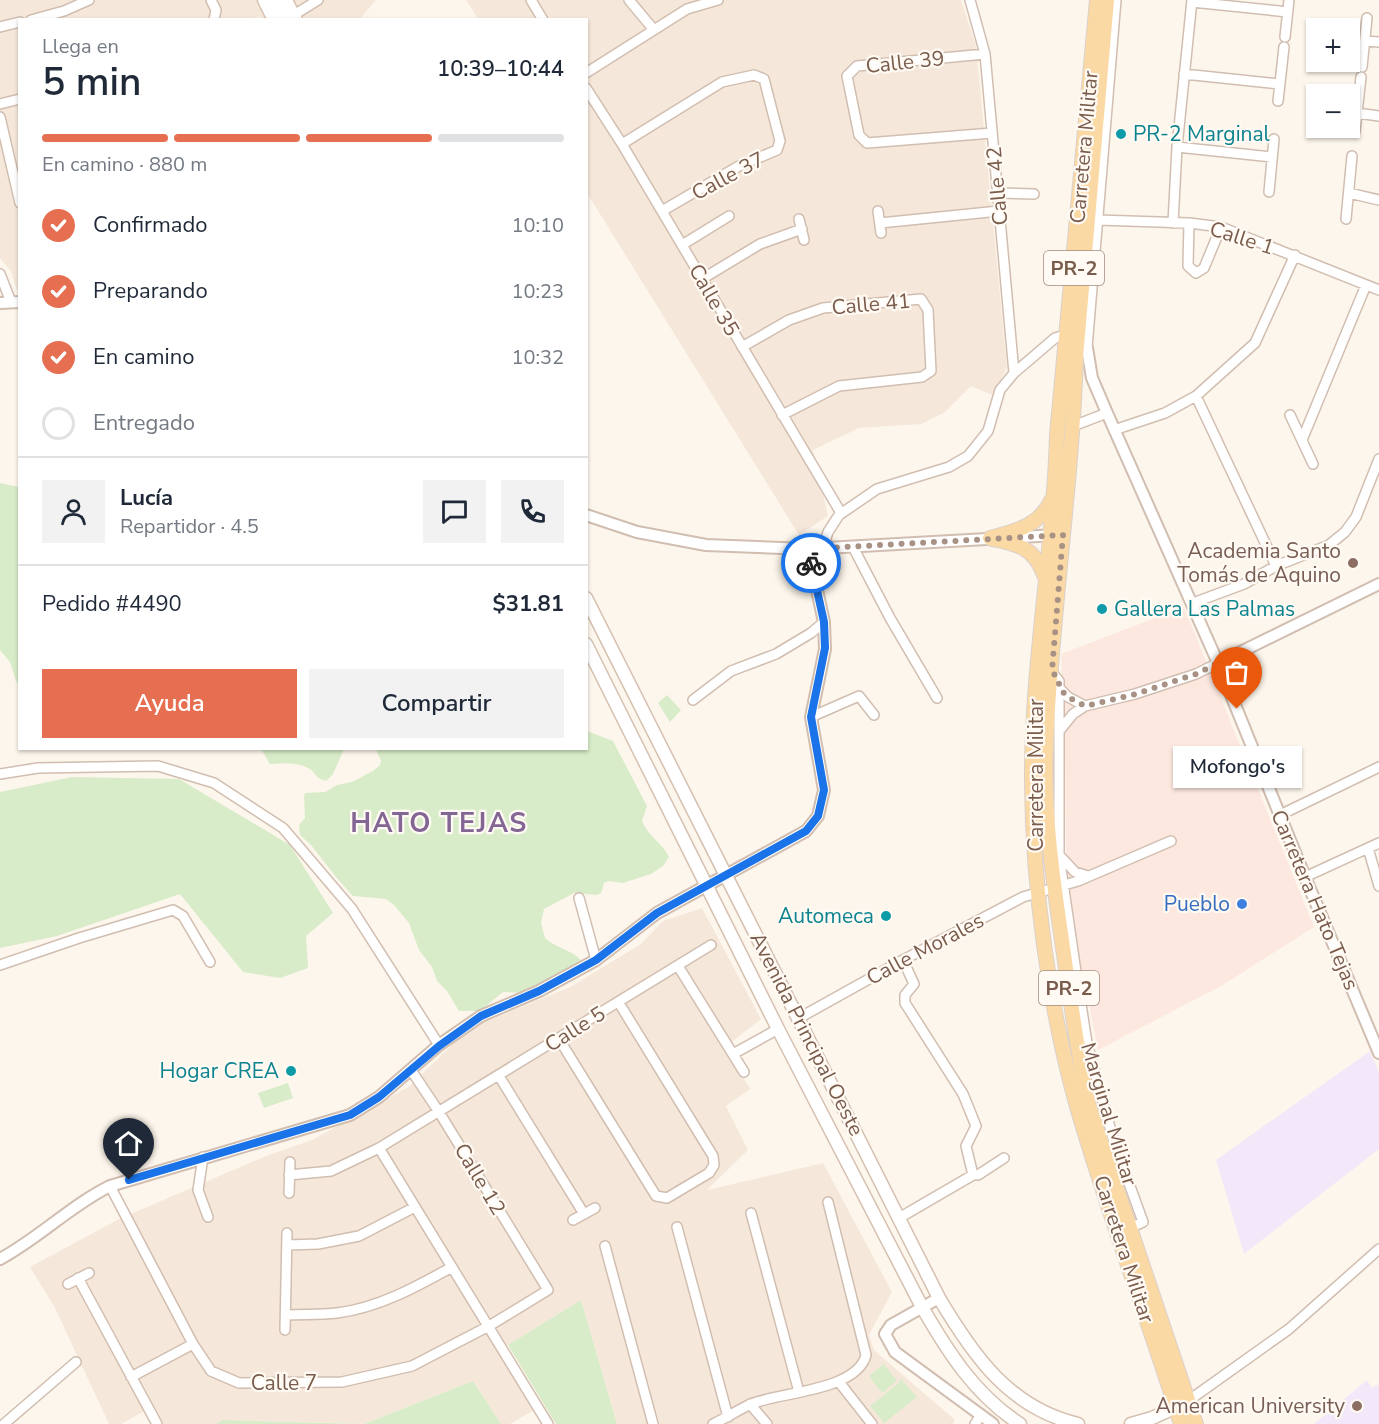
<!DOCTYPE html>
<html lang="es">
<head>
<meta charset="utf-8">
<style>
	:root { --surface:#fff; --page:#f2f2f3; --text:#1f2937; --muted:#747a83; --line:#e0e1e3; --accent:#e76f51 }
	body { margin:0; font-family:"Nunito Sans",sans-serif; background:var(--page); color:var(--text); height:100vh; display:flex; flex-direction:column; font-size:22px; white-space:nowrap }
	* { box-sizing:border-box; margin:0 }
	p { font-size:20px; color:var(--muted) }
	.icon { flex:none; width:33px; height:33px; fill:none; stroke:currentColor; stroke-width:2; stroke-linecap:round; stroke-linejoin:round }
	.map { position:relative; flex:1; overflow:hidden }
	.panel { position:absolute; left:18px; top:18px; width:570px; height:732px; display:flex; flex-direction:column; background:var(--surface); border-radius:0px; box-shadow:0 2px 4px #0004 }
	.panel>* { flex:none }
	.fabs { position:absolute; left:1306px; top:18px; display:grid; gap:12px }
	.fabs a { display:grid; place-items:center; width:54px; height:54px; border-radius:0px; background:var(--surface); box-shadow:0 2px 4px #0004; font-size:30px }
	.pin { position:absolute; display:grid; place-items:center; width:51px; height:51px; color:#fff; margin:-62px -26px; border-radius:50% 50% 50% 0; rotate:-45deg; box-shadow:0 0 6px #0007 }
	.pin .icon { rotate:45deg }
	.courier { position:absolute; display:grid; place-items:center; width:60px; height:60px; margin:-30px; border:4px solid #1a73e8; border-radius:50%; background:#fff; color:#222; box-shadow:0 2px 8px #0007 }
	.bubble { position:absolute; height:42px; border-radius:0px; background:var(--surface); box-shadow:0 2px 4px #0004; font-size:20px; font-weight:600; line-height:42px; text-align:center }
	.head em { font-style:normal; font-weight:600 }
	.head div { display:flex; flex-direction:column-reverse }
	.head { display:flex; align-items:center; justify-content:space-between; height:102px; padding:0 24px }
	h1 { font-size:39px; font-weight:600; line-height:45px }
	.bar { display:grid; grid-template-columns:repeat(4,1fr); gap:9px 6px; align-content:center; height:72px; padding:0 24px }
	.bar i { height:8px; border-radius:4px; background:var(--line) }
	.bar .on { background:var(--accent) }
	.bar p { grid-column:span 4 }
	.line { display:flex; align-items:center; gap:15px; padding:0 24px; border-top:2px solid var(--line) }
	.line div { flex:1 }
	.round { display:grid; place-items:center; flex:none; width:63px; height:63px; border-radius:0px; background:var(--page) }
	ol { padding:0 24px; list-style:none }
	li { display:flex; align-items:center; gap:18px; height:66px }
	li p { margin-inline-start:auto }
	li .icon { padding:6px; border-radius:50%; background:var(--accent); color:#fff; stroke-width:4 }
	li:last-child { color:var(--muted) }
	li i { width:33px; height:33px; border:3px solid var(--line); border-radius:50% }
	.cta { display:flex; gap:12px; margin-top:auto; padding:12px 24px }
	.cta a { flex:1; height:69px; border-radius:0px; background:var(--accent); color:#fff; font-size:24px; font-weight:600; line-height:69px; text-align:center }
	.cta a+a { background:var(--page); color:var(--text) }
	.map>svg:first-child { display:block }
	.residential { fill:#f5e8da }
	.commercial { fill:#fde8e0 }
	.education { fill:#f3e8fa }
	.green { fill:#d8ecc9 }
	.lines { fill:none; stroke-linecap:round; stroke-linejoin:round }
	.minor-casing { stroke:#d1beb0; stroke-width:12 }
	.tertiary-casing { stroke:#d1beb0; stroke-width:14 }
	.secondary-casing { stroke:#d6c0b0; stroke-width:15 }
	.primary-casing { stroke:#dad1cd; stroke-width:16 }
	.minor { stroke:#fff; stroke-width:9 }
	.tertiary { stroke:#fff; stroke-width:10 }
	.secondary { stroke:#fff; stroke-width:12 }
	.primary { stroke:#fbd9a5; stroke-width:14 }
	.done { stroke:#a89285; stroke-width:6; stroke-dasharray:0 10.8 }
	.route { stroke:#1a73e8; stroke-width:8 }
	.culture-dot { fill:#0f9aa8; stroke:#fffaf3; stroke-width:2 }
	.education-dot { fill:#8d6e63; stroke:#fffaf3; stroke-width:2 }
	.shop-dot { fill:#3f7fe0; stroke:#fffaf3; stroke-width:2 }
	.labels { text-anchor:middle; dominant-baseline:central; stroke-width:4.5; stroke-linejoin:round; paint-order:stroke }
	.shield { fill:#fffaf3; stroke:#a28b7f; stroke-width:1.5 }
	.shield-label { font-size:20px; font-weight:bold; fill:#7a5c4d }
	.street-label { font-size:21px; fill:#7a5c4d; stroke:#fffaf3 }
	.culture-label { font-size:21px; fill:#0d838f; stroke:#fffaf3; text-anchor:start }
	.education-label { font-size:21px; fill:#785e54; stroke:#fffaf3; text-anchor:end }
	.shop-label { font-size:21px; fill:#366cbe; stroke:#fffaf3; text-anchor:end }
	.district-label { font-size:27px; font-weight:bold; letter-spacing:1.5px; fill:#846695; stroke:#fffaf3 }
</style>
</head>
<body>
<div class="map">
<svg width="1379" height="1424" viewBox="0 0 1379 1424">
	<rect width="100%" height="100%" fill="#fdf6ec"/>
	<!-- residential -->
	<path class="residential" d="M0,0H376L360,19L264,20L259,16L250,20H20L19,290H17L11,271L0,258Z
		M466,0H961L976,46L1007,368L992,395L971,386L945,412L921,424L859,428L813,450L828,516L799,535L587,193L586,20L478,19Z
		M702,908L761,1019L725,1047L750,1089L726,1106L748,1150L707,1190L823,1163L892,1292L869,1335L874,1350L955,1420L953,1424H617L581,1300L497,1352L534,1410L510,1424H501L473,1381L364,1424L224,1420L216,1424H162L152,1407L121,1424H109L55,1308L30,1267L119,1219L266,1156L312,1140L410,1086L468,1029L570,987L641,944L663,921Z"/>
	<!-- commercial -->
	<path class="commercial" d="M1184,607L1314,927L1221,986L1098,1050L1069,906L1066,863L1065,732L1061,654Z"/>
	<!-- education -->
	<path class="education" d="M1370,1051L1379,1073V1149L1244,1254L1216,1160Z
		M1367,1380L1372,1388L1379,1384V1424H1314Z"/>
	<!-- green -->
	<path class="green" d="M0,483L19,487V684L16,681L10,662L0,650Z
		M667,695L681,710L670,722L658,703Z
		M587,731L613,741L647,806L642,821C647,835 664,845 669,857L663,866L651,874L623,883L608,881L604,883L601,893L597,895L574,893L544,909L541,923L545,938C554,947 571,950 580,959L577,968L523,993L503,992L480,1011H459L447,991L437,981L432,967L419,950L409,923L394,905L386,899L353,896L336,877L311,845L300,835L299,825L305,818L304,797L305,793L325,792L337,785L352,782L373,771L380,765L381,761L376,749L586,748Z
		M261,749V748L344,749L333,774L326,781C317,779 316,774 310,769C298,762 284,763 270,764Z
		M72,777L179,779L290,845L333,913L306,936L308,968L280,978L243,972L180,894L57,936L0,948V792Z
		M288,1083L293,1098L264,1108L258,1093Z
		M581,1300L617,1424H556L508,1345Z
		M884,1364L897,1381L882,1393L869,1376Z
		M901,1379L917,1397L884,1423L870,1406L899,1383Z
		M473,1381L501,1424H216L223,1420L364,1424Z"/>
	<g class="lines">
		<!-- minor casing -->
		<g class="minor-casing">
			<path id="minor" d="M211,0L216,10L214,20
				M531,0L543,20
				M629,0L654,30
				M970,0L985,54L1014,373
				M1192,2L1288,12
				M294,15L318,0
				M31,20L64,11L89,0
				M0,27L20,22
				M1285,37L1289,0
				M1365,41L1379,42
				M985,54L857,66L847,76L859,135L867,143L992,133
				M1362,67L1367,18
				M586,73L687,9L718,0
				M1184,74L1280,84
				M586,88L622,144L841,513
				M1278,101L1284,47
				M0,104L20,99
				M1357,113L1379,116
				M0,117L20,203
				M1355,131L1361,77
				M622,144L722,82L754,75L764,79L780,141L777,150L739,166L662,211
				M1177,147L1272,157
				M1269,192L1274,139
				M998,193L1034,194
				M1349,193L1379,200
				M878,211L881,233
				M799,219L804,240
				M1346,219L1352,156
				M1098,220L1189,223L1221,227L1379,290
				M880,223L999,211
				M1173,223L1177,147L1192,0
				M1189,223L1188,266L1196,273L1204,268L1221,227
				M682,245L729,216
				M0,274L11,302
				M702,279L760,244L802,229
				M742,347L789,320L823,308L921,299L928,310L931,371L922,377L839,386L782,415
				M1087,348L1116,0
				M1196,396L1276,566
				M1290,415L1313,464
				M1073,426L1107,413
				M1114,430L1165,413L1196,396L1255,343L1295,255
				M1302,440L1366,285
				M853,547L890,618L937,698
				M823,548L828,532L839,515L877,489L949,467L968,456L988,431L1000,390L1014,373L1055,338L1068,334
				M1193,603L1244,584L1276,566L1329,545L1345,532L1356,517L1379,459
				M1051,671L1059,681V855L1075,965L1087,1043L1114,1142L1143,1222L1130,1228
				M1059,688L1068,697L1085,706
				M693,700L731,671L776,654L811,633L824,622
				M811,717L859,696L874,715
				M1060,730L1073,714L1085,706L1135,694L1196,674L1218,663
				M0,774L38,768L158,766L214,783L283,828L352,909L439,1045
				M1280,815L1379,767
				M1368,848L1379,886
				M1060,856L1075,872L1088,876
				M1305,877L1379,843
				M579,898L596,960
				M903,960L914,984L905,995V1003L963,1094L976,1126L966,1146L973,1175
				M0,965L79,938L173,910L183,916L210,962
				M678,966L744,1072
				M799,1018L903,960L1023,897L1078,881L1171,841
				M559,1039L656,1196L667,1198L709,1173L714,1165L713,1156L619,1003
				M733,1054L778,1029
				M499,1076L584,1214
				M379,1148L548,1424
				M203,1157L198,1190L208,1217
				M289,1175L331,1171L379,1148L711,945
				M110,1186L193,1344L211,1371L239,1383L342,1382L412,1366L489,1326L548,1290L439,1112L411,1070
				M289,1193L290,1162
				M751,1213L799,1392
				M899,1218L973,1175H978L1004,1158
				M573,1220L595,1208
				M677,1227L728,1417
				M287,1245L318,1244L359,1236L415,1207
				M605,1246L653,1424
				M78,1278L157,1424
				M68,1284L89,1273
				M286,1315C303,1314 320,1315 337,1313C378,1308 416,1287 452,1267
				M285,1330L287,1233
				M131,1377L193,1344
				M839,1382L872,1424
				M1188,1401L1289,1329L1379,1249
				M750,1404L767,1424
				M4,1424L76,1362
				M713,1424C726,1418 738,1410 751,1404C780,1392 857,1391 866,1355L828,1202
				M975,1424L981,1415"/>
		</g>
		<!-- tertiary casing -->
		<g class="tertiary-casing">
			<path id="tertiary" d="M0,303L20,302
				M1087,348L1092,378L1107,413L1218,663L1305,877L1379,1053
				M586,515L637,532L706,545L808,549L1056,535
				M1218,663L1379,584
				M0,1259C39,1238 70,1206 110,1186L350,1115L379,1097L439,1045L481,1016L539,991L596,960L657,913L806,831L818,816L824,790L811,717L825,649L824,622L808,549
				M939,1298L891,1325L885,1334L895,1352L993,1424"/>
		</g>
		<!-- secondary casing -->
		<g class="secondary-casing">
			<path id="secondary" d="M264,0L274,20
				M273,0L285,17L294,15
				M286,0L296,20
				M586,598L939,1298C973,1355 1009,1408 1078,1424
				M586,644L778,1029L922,1307C948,1352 975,1395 1020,1424
				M1131,1424L1152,1418L1183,1404"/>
		</g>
		<!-- primary casing -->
		<g class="primary-casing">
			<path id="primary" d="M1097,0L1057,435C1054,551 1031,667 1032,784C1033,890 1049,1008 1078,1110C1109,1216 1148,1319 1181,1424
				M1107,0L1076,357C1072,487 1051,616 1046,746C1043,815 1054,886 1064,954C1071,1005 1078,1056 1089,1106L1196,1424
				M990,538C1016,531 1040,526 1052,499
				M992,539C1018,544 1035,548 1044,575"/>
		</g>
		<!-- minor -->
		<use href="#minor" class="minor"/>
		<!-- tertiary -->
		<use href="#tertiary" class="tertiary"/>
		<!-- secondary -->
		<use href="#secondary" class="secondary"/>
		<!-- primary -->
		<use href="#primary" class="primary"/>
	</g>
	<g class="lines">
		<!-- done -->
		<path class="done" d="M811,563L808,549L1063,535L1052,671L1059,681V688L1068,697L1085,706L1136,694L1196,674L1218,663L1237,709"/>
		<!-- route -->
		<path class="route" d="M129,1180L350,1115L379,1097L439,1046L481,1016L539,991L596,960L657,913L806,831L818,816L824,790L811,717L825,648L824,622L811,563"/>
	</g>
	<!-- markers -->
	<g class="culture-dot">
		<circle cx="1121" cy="134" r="6"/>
		<circle cx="1102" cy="609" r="6"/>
		<circle cx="886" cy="916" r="6"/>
		<circle cx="291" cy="1071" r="6"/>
	</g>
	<g class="education-dot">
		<circle cx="1353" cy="563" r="6"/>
		<circle cx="1357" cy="1406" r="6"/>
	</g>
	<circle class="shop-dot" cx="1242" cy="904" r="6"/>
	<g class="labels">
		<!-- shield labels -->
		<g class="shield">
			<rect x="1044" y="251" width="60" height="34" rx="4.5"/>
			<rect x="1039" y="971" width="60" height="34" rx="4.5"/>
		</g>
		<g class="shield-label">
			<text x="1074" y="268">PR-2</text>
			<text x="1069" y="988">PR-2</text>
		</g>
		<!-- street labels -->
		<g class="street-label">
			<text transform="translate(905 62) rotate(-6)">Calle 39</text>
			<text transform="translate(1084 147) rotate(-85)">Carretera Militar</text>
			<text transform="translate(728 176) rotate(-28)">Calle 37</text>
			<text transform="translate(997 186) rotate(-95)">Calle 42</text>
			<text transform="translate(1242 238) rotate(18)">Calle 1</text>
			<text transform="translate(714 300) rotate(60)">Calle 35</text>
			<text transform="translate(871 304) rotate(-5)">Calle 41</text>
			<text transform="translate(1036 775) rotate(-90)">Carretera Militar</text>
			<text transform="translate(1315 900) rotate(67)">Carretera Hato Tejas</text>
			<text transform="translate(925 949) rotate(-28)">Calle Morales</text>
			<text transform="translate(575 1029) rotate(-32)">Calle 5</text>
			<text transform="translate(807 1034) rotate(63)">Avenida Principal Oeste</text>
			<text transform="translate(1109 1114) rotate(73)">Marginal Militar</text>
			<text transform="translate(480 1179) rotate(59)">Calle 12</text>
			<text transform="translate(1124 1249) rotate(72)">Carretera Militar</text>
			<text x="284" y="1383">Calle 7</text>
		</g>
		<!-- culture labels -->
		<g class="culture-label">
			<text x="1133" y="134">PR-2 Marginal</text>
			<text x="1114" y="609">Gallera Las Palmas</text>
			<text x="874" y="916" text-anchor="end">Automeca</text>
			<text x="279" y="1071" text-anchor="end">Hogar CREA</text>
		</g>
		<!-- education labels -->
		<g class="education-label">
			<text x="1341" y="551">Academia Santo<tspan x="1341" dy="24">Tomás de Aquino</tspan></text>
			<text x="1345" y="1406">American University</text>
		</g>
		<!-- shop labels -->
		<g class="shop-label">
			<text x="1230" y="904">Pueblo</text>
		</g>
		<!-- district labels -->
		<g class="district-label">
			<text x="439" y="823">HATO TEJAS</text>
		</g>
	</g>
</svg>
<div class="fabs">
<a>+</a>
<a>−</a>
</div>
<div class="pin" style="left:1237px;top:709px;background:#ea580c"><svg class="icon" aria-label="bag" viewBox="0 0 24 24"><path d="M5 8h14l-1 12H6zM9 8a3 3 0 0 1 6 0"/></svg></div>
<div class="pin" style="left:129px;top:1180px;background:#1f2937"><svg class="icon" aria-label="home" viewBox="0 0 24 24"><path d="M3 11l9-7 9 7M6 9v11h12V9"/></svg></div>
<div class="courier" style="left:811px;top:563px"><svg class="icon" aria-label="bike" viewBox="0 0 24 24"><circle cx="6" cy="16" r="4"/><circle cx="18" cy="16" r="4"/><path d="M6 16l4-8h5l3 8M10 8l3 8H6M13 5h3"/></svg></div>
<div class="bubble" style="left:1173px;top:746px;width:129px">Mofongo's</div>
<section class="panel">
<div class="head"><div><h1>5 min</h1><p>Llega en</p></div><em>10:39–10:44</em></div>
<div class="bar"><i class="on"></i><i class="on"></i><i class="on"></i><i></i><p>En camino · 880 m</p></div>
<ol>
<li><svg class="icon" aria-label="check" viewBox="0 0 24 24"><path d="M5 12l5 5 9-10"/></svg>Confirmado<p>10:10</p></li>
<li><svg class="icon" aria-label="check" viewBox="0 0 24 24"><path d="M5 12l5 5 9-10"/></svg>Preparando<p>10:23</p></li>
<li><svg class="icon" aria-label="check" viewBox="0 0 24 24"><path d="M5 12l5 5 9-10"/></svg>En camino<p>10:32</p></li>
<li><i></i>Entregado</li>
</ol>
<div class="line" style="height:108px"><a class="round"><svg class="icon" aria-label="person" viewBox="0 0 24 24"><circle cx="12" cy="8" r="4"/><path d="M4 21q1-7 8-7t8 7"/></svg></a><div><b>Lucía</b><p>Repartidor · 4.5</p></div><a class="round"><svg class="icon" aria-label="chat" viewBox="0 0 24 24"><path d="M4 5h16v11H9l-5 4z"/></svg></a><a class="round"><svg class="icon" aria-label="phone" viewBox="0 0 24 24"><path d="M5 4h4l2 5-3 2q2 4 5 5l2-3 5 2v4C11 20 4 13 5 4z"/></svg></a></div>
<div class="line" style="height:78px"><div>Pedido #4490</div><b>$31.81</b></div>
<div class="cta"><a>Ayuda</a><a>Compartir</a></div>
</section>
</div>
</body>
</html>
